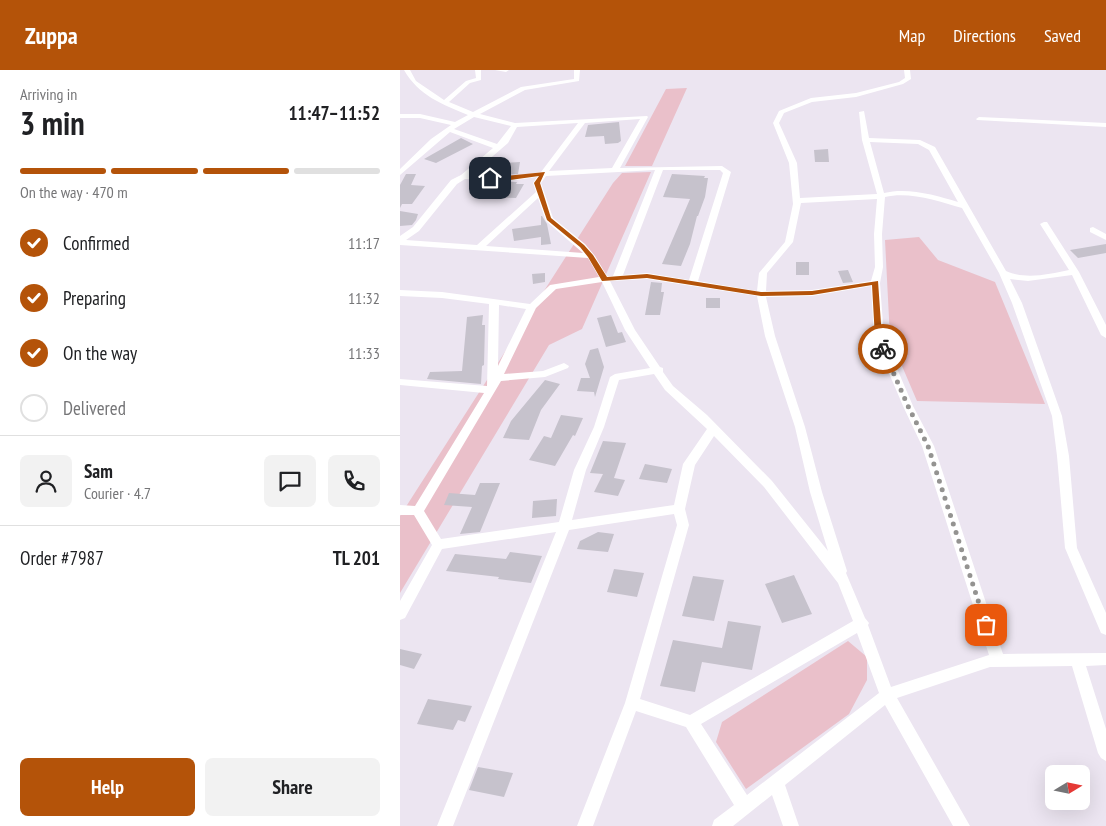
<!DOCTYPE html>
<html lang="en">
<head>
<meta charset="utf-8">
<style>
	:root { --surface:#fff; --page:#f2f2f2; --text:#202124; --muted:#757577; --line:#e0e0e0; --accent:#b45309 }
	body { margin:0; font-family:"PT Sans Narrow",sans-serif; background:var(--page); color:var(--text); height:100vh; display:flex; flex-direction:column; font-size:19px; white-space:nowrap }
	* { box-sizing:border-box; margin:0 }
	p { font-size:16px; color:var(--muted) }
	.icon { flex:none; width:28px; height:28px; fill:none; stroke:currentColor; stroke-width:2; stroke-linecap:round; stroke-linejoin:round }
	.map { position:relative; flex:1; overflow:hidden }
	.panel { display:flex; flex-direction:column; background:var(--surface); width:400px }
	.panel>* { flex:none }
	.needle { width:32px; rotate:80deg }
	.tools { position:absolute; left:645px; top:695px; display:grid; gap:10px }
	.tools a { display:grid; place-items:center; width:45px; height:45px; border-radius:8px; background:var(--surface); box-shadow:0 5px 20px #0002; font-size:25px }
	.pin { position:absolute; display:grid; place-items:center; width:42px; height:42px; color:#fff; margin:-21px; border-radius:10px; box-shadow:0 2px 8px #0006 }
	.courier { position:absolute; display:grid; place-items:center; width:50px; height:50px; margin:-25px; border:4px solid #b45309; border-radius:50%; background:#fff; color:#222; box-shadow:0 1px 6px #0007 }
	.headline em { font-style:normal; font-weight:700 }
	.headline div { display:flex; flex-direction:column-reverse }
	.headline { display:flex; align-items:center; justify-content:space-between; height:85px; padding:0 20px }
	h1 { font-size:32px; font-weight:700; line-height:38px }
	.bar { display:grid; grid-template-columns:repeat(4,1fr); gap:8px 5px; align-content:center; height:60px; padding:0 20px }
	.bar i { height:6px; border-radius:4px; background:var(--line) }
	.bar .on { background:var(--accent) }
	.bar p { grid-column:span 4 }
	.line { display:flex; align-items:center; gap:12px; padding:0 20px; border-top:1px solid var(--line) }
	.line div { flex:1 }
	.round { display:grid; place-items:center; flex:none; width:52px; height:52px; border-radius:8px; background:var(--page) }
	ol { padding:0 20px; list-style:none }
	li { display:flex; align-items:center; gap:15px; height:55px }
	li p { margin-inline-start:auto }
	li .icon { padding:5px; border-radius:50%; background:var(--accent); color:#fff; stroke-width:4 }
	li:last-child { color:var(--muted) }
	li i { width:28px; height:28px; border:2px solid var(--line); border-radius:50% }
	.button { display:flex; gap:10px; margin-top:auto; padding:10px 20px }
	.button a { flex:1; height:58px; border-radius:8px; background:var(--accent); color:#fff; font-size:20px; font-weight:700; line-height:58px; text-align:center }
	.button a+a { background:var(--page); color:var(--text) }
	header { display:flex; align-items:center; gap:30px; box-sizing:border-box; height:70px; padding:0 25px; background:var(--accent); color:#fff }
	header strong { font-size:24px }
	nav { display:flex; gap:28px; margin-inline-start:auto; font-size:18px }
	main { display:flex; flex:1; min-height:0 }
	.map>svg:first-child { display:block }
	.green { fill:#eac0ca }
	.building { fill:#c6c2cc }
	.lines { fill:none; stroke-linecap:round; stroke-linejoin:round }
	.street { fill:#fff; fill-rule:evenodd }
	.route { fill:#b45309 }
	.done { stroke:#949391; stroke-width:5; stroke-dasharray:0 9 }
</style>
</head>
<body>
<header>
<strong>Zuppa</strong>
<nav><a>Map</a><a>Directions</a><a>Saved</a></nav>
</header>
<main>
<section class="panel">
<div class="headline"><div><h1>3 min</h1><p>Arriving in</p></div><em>11:47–11:52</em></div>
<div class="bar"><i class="on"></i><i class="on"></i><i class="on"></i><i></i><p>On the way · 470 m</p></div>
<ol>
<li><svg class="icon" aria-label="check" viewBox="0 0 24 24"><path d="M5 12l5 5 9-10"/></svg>Confirmed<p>11:17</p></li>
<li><svg class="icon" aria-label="check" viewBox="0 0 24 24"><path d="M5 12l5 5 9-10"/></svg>Preparing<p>11:32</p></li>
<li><svg class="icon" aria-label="check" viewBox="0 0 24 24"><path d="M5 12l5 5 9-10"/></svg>On the way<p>11:33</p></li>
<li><i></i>Delivered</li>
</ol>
<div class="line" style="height:90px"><a class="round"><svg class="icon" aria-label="person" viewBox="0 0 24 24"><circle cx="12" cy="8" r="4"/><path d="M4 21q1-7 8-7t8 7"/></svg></a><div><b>Sam</b><p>Courier · 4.7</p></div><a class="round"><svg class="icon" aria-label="chat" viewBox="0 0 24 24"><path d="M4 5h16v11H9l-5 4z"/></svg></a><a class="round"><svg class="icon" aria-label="phone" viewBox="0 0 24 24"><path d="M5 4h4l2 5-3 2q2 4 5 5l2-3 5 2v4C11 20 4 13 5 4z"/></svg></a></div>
<div class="line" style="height:65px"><div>Order #7987</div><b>TL 201</b></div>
<div class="button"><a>Help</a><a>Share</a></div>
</section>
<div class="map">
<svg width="706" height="756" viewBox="0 0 706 756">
	<rect width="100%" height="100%" fill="#ece5f1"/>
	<!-- green -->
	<path class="green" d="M287,18L252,96H225L266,19Z
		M251,102L182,259L149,275L0,523V446L213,113L222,103Z
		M519,167L538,190L595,212L645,334L517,331L490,268L485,170Z
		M448,571L467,587V610L449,644L346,719L316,672L322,652Z"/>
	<!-- building -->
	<path class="building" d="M219,52L221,71L218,73L205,74L204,66L185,67L188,55Z
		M61,68L73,74L36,93L24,89Z
		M428,79L429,92H415L414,80Z
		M120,92L118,104L100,105L102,93Z
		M6,104H16L11,115L25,116L12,134H2L0,138V115Z
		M272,104L305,106L304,108H308L305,127L298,146H297L290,174L281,196L262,194L290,129L263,127Z
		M98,112H117L116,114H124L116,128L74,127L78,115L98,114Z
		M0,141L18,144L16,150L12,155L0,156Z
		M141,146H142L147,154L151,174L141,175V167L114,171L112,159L141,155Z
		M706,174V183L678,188L670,180Z
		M396,192H409V205H396Z
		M448,200L453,212L443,213L438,201Z
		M145,203V212L133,214L132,204Z
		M251,212L262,213L261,222H264L260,245H245Z
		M306,228H320V238H306Z
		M83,245L82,255H85L84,295L82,296L81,314L27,309L30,302L62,301L67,247Z
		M211,245L218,263L222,262L226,272L206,277L197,248Z
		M198,278L204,297L195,327L194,322L177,321L181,308H190L185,294L190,280Z
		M145,310L160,314L141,340L129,370L103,368L111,351Z
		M161,345L183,348L175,366L173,365L155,396L129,390L144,366L151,368Z
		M203,371L226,373L214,408L225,410L218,426L194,422L203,404L190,403Z
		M245,394L272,399L267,413L239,409Z
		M80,413H100L80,462L60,464L72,437L44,435L49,423L75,425Z
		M157,429L156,446L132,448L133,431Z
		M198,462L214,464L208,482L177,479L180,471Z
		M110,482L142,486L131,513L98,509L99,507L46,501L55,484L106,489Z
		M214,499L244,503L237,527L207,522Z
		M394,505L412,544L382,553L365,514Z
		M293,506L324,510L314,551L282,546Z
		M328,551L361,556L352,600L302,592L295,622L260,616L273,570L322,578Z
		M0,579L22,584L14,599L0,595Z
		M28,629L72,636L65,652L58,650L53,660L17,654Z
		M78,697L113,703L104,727L69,720Z"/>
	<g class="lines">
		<!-- street -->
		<path class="street" d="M4,0H10L16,11L44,30L66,11L76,8L75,0H81V10L70,13L49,32L73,42L121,17L174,9V0H180L179,11L125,20L80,44L115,53L247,46L248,47L220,98L322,96L331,102L298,211L357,221L359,203L385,172L393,134L389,93L373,53L379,41L411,28L456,23L499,12L505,8L504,0H510L511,9L503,14L456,27L412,32L384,43L379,53L397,93L400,128L477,124L462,70L459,42L464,41L469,68L520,70L535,77L606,201C626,210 649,204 669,200L640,154L644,152H647L679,202L706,255V268L701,265L672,205L628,211L610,209L622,233L662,346L669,386L677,478L706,543V565L701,563L665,478L657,386L652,346L612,233L599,203L562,138C538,131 509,121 485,127L482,164L483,197L480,213L484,268L513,336L534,376L603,584L706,583V595L686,596L706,659V691L701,688L698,683L672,596L590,597L497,628L570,756H553L485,635L385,715L399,756H383L372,725L333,756H312L314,750L334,735L286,657L236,641L193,756H177L225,633L277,455L274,444L169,460L53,756H37L156,462L42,479L5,548L0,550V531L32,475L14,445H0V435L15,436L84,323L0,315V309L87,316L89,234L42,228L0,226V220L42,222L130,234L150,215L199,207L188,188L0,175V166L13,157L51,110L61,105L93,78L50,62L0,105V99L31,69L51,55L20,48H0V44H20L55,52L68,45C42,34 19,26 4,0ZM74,47L111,56L97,74L54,59ZM240,49L212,98L149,101L185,53ZM178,53L141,102L109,107L71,105L108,73L117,57ZM470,72L518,74L529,80L558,132C536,125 507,117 484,123ZM255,100L213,206H207L195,186L185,174L153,148L141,113L146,106ZM263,100H320L323,103L289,210L247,203L223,205ZM137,107L133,113L136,122L77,175L6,170L19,161L57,114L65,109L109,111ZM138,128L146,151L183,183L86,176ZM477,129L474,164L475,197L471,211L412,220L366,221L367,203L393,172L401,133ZM247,209L357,226L365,266L395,357L410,422L428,481L372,411L307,345L273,316L263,302V298L260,297L235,260L210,211ZM202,212L225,260L250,298L215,304L210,307L194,357L174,400L159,452L41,469L24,441L101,311L145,307L168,298L169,296L164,293L143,301L104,304L136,238L156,219ZM471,216L474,268L503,336L522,376L589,585L491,617L468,555L469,553L465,548L446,503L447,501L422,422L405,357L375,266L366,227L412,226ZM99,235L126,239L98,296ZM254,304L265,320L307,359L283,394L274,435L172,450L186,400L204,357L219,310ZM314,366L364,417L438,513L453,551L290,645L240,629L289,455L285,439L295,395ZM457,563L479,623L347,725L301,654Z
			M95,0H109L106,2Z
			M579,47L706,53V57L577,50L576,49Z
			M693,157L706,164V170L690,162V158Z"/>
	</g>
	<!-- route -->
	<path class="route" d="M145,102L140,113L151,148L184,175L193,185L207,207L247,204L361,222L412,221L478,211L482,268L487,279L481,280L475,268L472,215L412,225L361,226L247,208L202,211L188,187L180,177L147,150L134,113L139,106L110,110L87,108Z"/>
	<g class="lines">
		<!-- done -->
		<path class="done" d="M483,279L508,336L528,376L586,555"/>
	</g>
</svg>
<div class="tools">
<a><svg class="needle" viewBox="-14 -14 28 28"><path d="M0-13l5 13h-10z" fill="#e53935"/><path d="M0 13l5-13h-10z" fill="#757577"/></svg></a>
</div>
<div class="pin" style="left:586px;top:555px;background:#ea580c"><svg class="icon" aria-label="bag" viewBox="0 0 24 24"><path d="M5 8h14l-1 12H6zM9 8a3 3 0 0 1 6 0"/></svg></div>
<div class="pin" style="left:90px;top:108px;background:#1f2937"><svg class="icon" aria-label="home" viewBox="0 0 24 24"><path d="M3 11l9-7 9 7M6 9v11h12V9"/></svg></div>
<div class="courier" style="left:483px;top:279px"><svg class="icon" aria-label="bike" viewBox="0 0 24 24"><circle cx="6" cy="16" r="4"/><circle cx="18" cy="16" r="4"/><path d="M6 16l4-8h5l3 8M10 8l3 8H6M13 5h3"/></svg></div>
</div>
</main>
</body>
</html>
